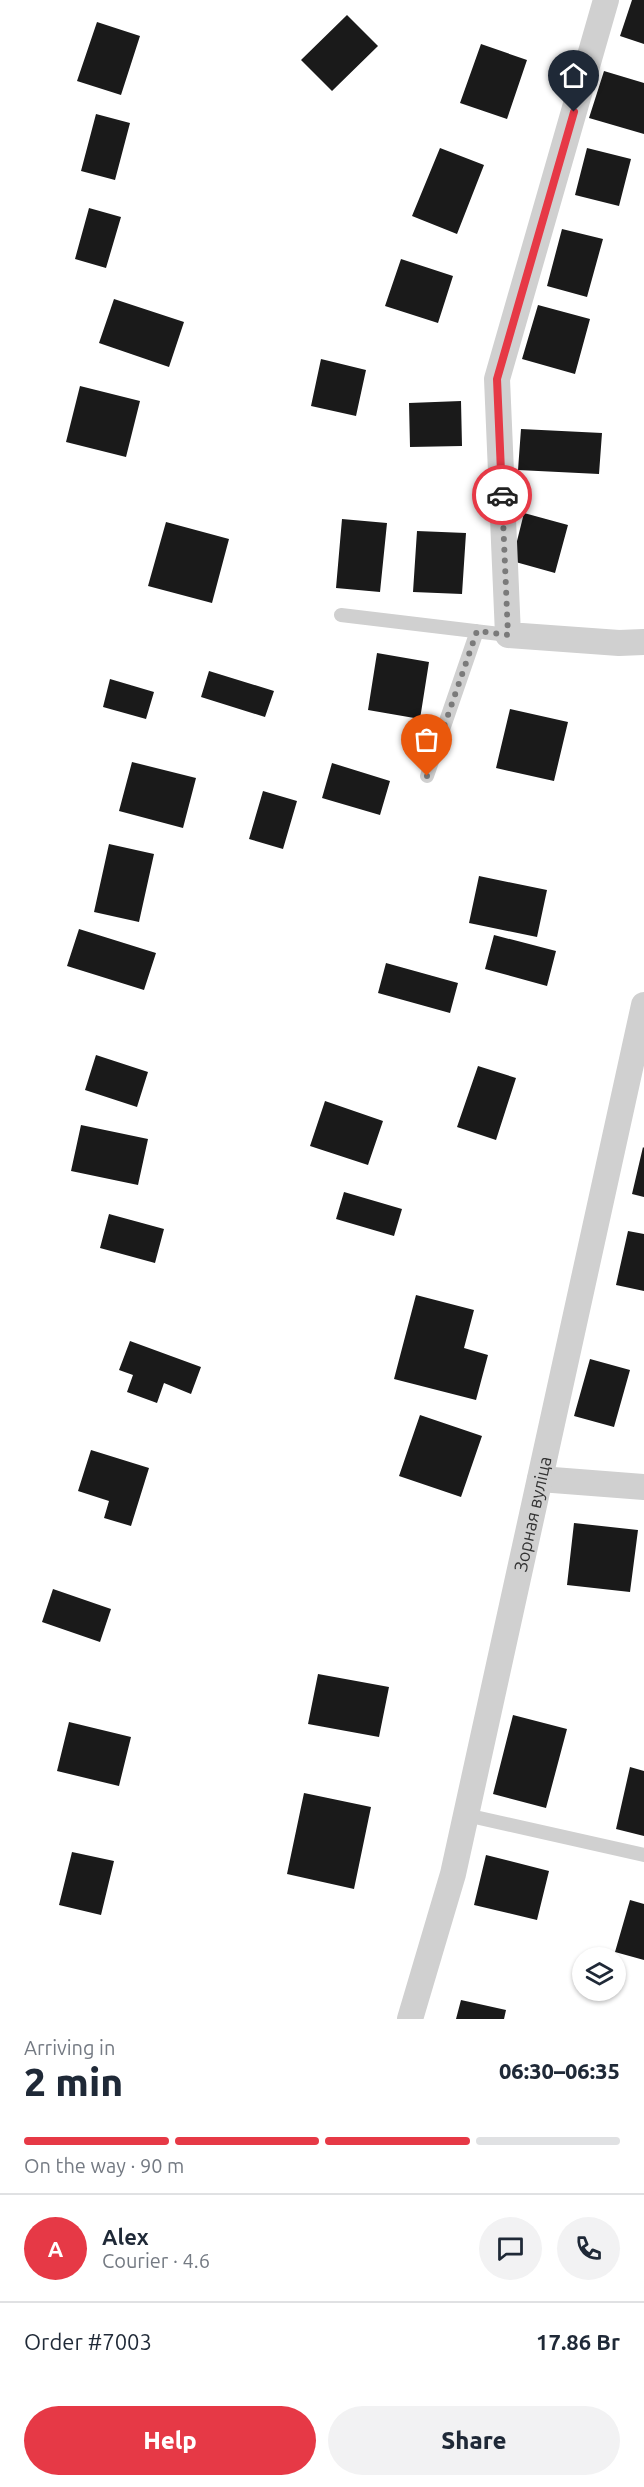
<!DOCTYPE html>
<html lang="en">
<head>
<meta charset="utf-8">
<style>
	:root { --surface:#fff; --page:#f2f2f3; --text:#1f2937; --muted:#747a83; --line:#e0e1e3; --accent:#e63946 }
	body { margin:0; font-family:Ubuntu,sans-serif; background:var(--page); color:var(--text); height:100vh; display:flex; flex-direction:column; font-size:22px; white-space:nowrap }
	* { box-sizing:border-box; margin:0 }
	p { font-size:20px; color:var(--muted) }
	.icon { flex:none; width:33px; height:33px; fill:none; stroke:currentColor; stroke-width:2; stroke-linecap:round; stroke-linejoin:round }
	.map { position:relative; height:2019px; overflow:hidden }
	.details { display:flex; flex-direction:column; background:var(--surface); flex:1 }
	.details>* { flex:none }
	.fabs { position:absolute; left:572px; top:1947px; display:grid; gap:12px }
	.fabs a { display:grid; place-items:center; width:54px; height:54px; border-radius:50%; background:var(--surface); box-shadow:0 2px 4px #0004; font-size:30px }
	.pin { position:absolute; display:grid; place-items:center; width:51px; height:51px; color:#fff; margin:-62px -26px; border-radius:50% 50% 50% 0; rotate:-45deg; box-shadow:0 0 6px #0007 }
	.pin .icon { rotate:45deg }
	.courier { position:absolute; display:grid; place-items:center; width:60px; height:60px; margin:-30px; border:4px solid #e63946; border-radius:50%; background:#fff; color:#222; box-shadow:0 2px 8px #0007 }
	.head em { font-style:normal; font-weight:800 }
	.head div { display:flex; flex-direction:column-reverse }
	.head { display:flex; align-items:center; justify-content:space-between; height:102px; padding:0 24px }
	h1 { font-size:39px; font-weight:800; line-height:45px }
	.bar { display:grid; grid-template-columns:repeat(4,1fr); gap:9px 6px; align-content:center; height:72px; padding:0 24px }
	.bar i { height:8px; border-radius:4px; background:var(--line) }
	.bar .on { background:var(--accent) }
	.bar p { grid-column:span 4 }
	.line { display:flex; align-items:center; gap:15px; padding:0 24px; border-top:2px solid var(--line) }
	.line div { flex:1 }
	.round { display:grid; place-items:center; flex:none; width:63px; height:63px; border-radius:32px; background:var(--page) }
	.button { display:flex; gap:12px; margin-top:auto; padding:12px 24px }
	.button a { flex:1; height:69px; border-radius:36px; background:var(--accent); color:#fff; font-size:24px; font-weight:800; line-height:69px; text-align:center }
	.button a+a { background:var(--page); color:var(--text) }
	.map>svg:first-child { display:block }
	.building { fill:#1a1a1a }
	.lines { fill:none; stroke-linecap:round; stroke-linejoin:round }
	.lane { stroke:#d0d0d0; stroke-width:14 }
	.street { stroke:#d0d0d0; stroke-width:26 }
	.done { stroke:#7a7a7a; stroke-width:6; stroke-dasharray:0 10.8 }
	.route { stroke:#e63946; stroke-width:8 }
	.labels { text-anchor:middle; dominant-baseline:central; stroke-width:6; stroke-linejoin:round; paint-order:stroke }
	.street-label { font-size:18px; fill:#333; stroke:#fff }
</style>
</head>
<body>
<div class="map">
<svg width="644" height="2019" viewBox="0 0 644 2019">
	<rect width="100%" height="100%" fill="#fff"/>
	<!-- building -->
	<path class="building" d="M632,0H644V44L620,36Z
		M347,15L378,46L332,91L301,60Z
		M97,22L140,36L121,95L77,81Z
		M481,44L527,60L507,119L460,103Z
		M604,71L644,83V134L589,118Z
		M96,114L130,123L115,180L81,171Z
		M440,148L484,165L457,234L412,216Z
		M587,148L631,159L619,206L575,195Z
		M89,208L121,217L106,268L75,259Z
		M562,229L603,239L587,297L547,286Z
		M401,259L453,276L438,323L385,306Z
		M114,299L184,322L169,367L99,343Z
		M538,305L590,319L575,374L522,359Z
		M321,359L366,370L356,416L311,406Z
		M80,386L140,401L126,457L66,442Z
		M461,401L462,446L410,447L409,403Z
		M521,429L602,433L599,474L518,470Z
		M524,513L568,525L555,573L512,561Z
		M342,519L387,523L380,592L336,588Z
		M166,522L229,539L212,603L148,586Z
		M417,531L466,533L462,594L413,592Z
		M377,653L429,662L420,719L368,710Z
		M209,671L274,691L265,717L201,697Z
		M110,679L154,692L146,719L103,707Z
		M510,709L568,722L554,781L496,768Z
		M132,762L196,778L183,828L119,811Z
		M332,763L390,781L380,815L322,798Z
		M263,791L297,801L283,849L249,839Z
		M109,844L154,854L139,922L94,912Z
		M479,876L547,890L537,937L469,923Z
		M79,929L156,953L144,990L67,966Z
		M494,935L556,951L547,986L485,969Z
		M386,963L458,983L450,1013L378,993Z
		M96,1055L148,1072L137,1107L85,1090Z
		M478,1066L516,1078L496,1140L457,1127Z
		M325,1101L383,1121L368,1165L310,1146Z
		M81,1125L148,1139L138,1185L71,1171Z
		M643,1147L644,1148V1197L632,1194Z
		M344,1192L402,1209L394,1236L336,1219Z
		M109,1214L164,1229L155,1263L100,1248Z
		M628,1231L644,1234V1291L616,1285Z
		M416,1295L474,1310L464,1348L488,1355L476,1400L394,1379Z
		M130,1341L201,1367L191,1394L164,1383L157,1403L127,1392L133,1375L119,1370Z
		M590,1359L630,1370L614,1427L574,1416Z
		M420,1415L482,1436L461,1497L399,1476Z
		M91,1450L149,1468L131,1526L104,1518L109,1501L78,1491Z
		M574,1523L638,1530L630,1592L567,1585Z
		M53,1589L111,1609L100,1642L42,1622Z
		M318,1674L389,1687L379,1737L308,1724Z
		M513,1715L567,1729L546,1808L493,1794Z
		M69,1722L131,1737L119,1786L57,1771Z
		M630,1767L644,1771V1836L616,1829Z
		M304,1793L371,1807L354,1889L287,1874Z
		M72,1852L114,1861L101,1915L59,1905Z
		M486,1855L549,1871L537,1920L474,1905Z
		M630,1900L644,1904V1960L615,1952Z
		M461,2000L506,2010L504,2019H456Z"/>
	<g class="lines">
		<!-- lane -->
		<path class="lane" d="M341,615L508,635
			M427,776L477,631
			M466,1815L644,1855"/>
		<!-- street -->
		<g class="street">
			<path d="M606,0L497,379L508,635L619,643L644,642"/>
			<path d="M540,1479L644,1487"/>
			<path id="s1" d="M410,2019L453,1874L644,1005"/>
		</g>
	</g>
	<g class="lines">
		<!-- done -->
		<path class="done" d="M427,776L477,631L508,635L502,495"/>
		<!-- route -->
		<path class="route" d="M502,495L497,379L574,112"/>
	</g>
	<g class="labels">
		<!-- street labels -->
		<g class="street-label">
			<text stroke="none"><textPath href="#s1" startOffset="520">Зорная вуліца</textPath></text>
		</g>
	</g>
</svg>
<div class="fabs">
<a><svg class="icon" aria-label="layers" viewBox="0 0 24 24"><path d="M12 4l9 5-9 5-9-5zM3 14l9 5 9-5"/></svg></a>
</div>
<div class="pin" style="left:427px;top:776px;background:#ea580c"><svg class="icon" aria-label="bag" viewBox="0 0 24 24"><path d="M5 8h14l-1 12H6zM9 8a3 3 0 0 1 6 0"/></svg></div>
<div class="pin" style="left:574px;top:112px;background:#1f2937"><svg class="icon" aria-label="home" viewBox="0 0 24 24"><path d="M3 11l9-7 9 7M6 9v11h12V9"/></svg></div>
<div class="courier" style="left:502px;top:495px"><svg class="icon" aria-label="car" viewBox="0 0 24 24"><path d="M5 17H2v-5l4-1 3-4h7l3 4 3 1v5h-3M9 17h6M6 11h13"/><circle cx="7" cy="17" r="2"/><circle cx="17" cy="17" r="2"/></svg></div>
</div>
<section class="details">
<div class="head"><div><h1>2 min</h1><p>Arriving in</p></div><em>06:30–06:35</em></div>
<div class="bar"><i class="on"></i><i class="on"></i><i class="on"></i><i></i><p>On the way · 90 m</p></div>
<div class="line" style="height:108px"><b class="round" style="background:var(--accent);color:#fff">A</b><div><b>Alex</b><p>Courier · 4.6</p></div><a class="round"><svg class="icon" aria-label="chat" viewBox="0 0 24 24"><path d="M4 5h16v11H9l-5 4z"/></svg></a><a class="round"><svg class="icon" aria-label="phone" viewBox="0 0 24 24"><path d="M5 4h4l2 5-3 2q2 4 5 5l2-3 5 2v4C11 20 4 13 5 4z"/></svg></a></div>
<div class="line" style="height:78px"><div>Order #7003</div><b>17.86 Br</b></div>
<div class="button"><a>Help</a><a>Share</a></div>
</section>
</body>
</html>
